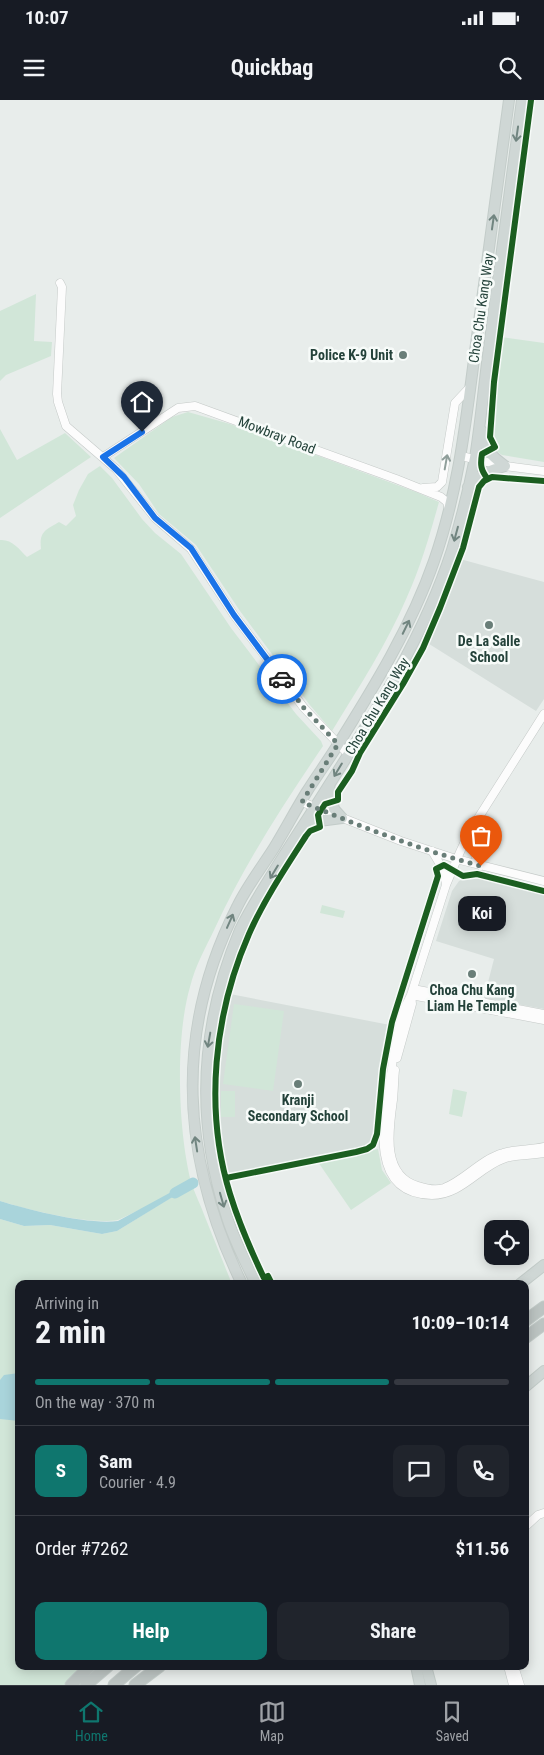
<!DOCTYPE html>
<html lang="en">
<head>
<meta charset="utf-8">
<style>
	:root { --surface:#171b24; --page:#20242c; --text:#f1f3f6; --muted:#9ea1a6; --line:#363941; --accent:#0f766e }
	body { margin:0; font-family:"Roboto Condensed",sans-serif; background:var(--page); color:var(--text); height:100vh; display:flex; flex-direction:column; font-size:19px; white-space:nowrap }
	* { box-sizing:border-box; margin:0 }
	p { font-size:16px; color:var(--muted) }
	.icon { flex:none; width:28px; height:28px; fill:none; stroke:currentColor; stroke-width:2; stroke-linecap:round; stroke-linejoin:round }
	.map { position:relative; flex:1; overflow:hidden }
	.details { position:absolute; left:15px; top:1180px; width:514px; height:390px; display:flex; flex-direction:column; background:var(--surface); border-radius:10px; box-shadow:0 2px 12px #0003 }
	.details>* { flex:none }
	.controls { position:absolute; left:484px; top:1120px; display:grid; gap:10px }
	.controls a { display:grid; place-items:center; width:45px; height:45px; border-radius:10px; background:var(--surface); box-shadow:0 2px 12px #0003; font-size:25px }
	.pin { position:absolute; display:grid; place-items:center; width:42px; height:42px; color:#fff; margin:-51px -21px; border-radius:50% 50% 50% 0; rotate:-45deg; box-shadow:0 0 5px #0007 }
	.pin .icon { rotate:45deg }
	.courier { position:absolute; display:grid; place-items:center; width:50px; height:50px; margin:-25px; border:4px solid #1a73e8; border-radius:50%; background:#fff; color:#222; box-shadow:0 1px 6px #0007 }
	.bubble { position:absolute; height:35px; border-radius:10px; background:var(--surface); box-shadow:0 2px 12px #0003; font-size:16px; font-weight:700; line-height:35px; text-align:center }
	.summary em { font-style:normal; font-weight:700 }
	.summary div { display:flex; flex-direction:column-reverse }
	.summary { display:flex; align-items:center; justify-content:space-between; height:85px; padding:0 20px }
	h1 { font-size:32px; font-weight:700; line-height:38px }
	.bar { display:grid; grid-template-columns:repeat(4,1fr); gap:8px 5px; align-content:center; height:60px; padding:0 20px }
	.bar i { height:6px; border-radius:4px; background:var(--line) }
	.bar .current { background:var(--accent) }
	.bar p { grid-column:span 4 }
	.line { display:flex; align-items:center; gap:12px; padding:0 20px; border-top:1px solid var(--line) }
	.line div { flex:1 }
	.round { display:grid; place-items:center; flex:none; width:52px; height:52px; border-radius:10px; background:var(--page) }
	.action { display:flex; gap:10px; margin-top:auto; padding:10px 20px }
	.action a { flex:1; height:58px; border-radius:10px; background:var(--accent); color:#fff; font-size:20px; font-weight:700; line-height:58px; text-align:center }
	.action a+a { background:var(--page); color:var(--text) }
	.status { display:flex; justify-content:space-between; align-items:center; height:35px; padding:0 25px; background:var(--surface); direction:ltr }
	.status svg { height:14px; fill:currentColor }
	header { display:flex; justify-content:space-between; align-items:center; height:65px; padding:0 20px; background:var(--surface); font-size:22px; font-weight:700 }
	.dock { display:flex; justify-content:space-around; align-items:center; height:70px; border-top:1px solid var(--line); background:var(--surface); font-size:14px; color:var(--muted) }
	.dock a { display:grid; justify-items:center; gap:2px }
	.dock .current { color:var(--accent) }
	.map>svg:first-child { display:block }
	.built { fill:#d6dedb }
	.green { fill:#d1e6d8 }
	.water { fill:#a9d4db }
	.lines { fill:none; stroke-linecap:round; stroke-linejoin:round }
	.river { stroke:#a9d4db; stroke-width:11 }
	.minor-casing { stroke:#c5cac8; stroke-width:9 }
	.major-casing { stroke:#c3ccc9; stroke-width:12 }
	.highway-casing { stroke:#c3ccc9; stroke-width:13 }
	.minor { stroke:#fcfcfc; stroke-width:8 }
	.major { stroke:#cfd7d5; stroke-width:10 }
	.highway { stroke:#bcc4c2; stroke-width:11 }
	.cycleway-casing { stroke:#f7fbf9; stroke-width:9 }
	.cycleway { stroke:#1b5e20; stroke-width:6 }
	.oneway { stroke:#718580 }
	.oneway2 { stroke:#909f9b }
	.done { stroke:#697e78; stroke-width:5; stroke-dasharray:0 9 }
	.route { stroke:#1a73e8; stroke-width:6 }
	.poi-dot { fill:#697e78; stroke:#f7fbf9; stroke-width:2 }
	.labels { text-anchor:middle; dominant-baseline:central; stroke-width:5; stroke-linejoin:round; paint-order:stroke }
	.street-label { font-size:14px; fill:#24423a; stroke:#f7fbf9 }
	.poi-label { font-size:14px; font-weight:bold; fill:#24423a; stroke:#f7fbf9 }
</style>
</head>
<body>
<div class="status"><b>10:07</b><svg viewBox="0 0 49 12"><path d="M0 12V9h3v3zM5 12V6h3v6zM10 12V3h3v9zM15 12V0h3v12zM26 1h20v11H26zM47 4h2v5h-2z"/></svg></div>
<header><svg class="icon" aria-label="menu" viewBox="0 0 24 24"><path d="M4 6h16M4 12h16M4 18h16"/></svg>Quickbag<svg class="icon" aria-label="search" viewBox="0 0 24 24"><circle cx="10" cy="10" r="6"/><path d="M15 15l6 6"/></svg></header>
<div class="map">
<svg width="544" height="1585" viewBox="0 0 544 1585">
	<rect width="100%" height="100%" fill="#e8edeb"/>
	<!-- built -->
	<path class="built" d="M460,459L544,482V599L536,611L426,542L441,509Z
		M473,775L544,792V909L484,898L494,859L436,841L452,791L459,781Z
		M230,894L390,925L381,968L374,1037L369,1046L254,1071L226,1073L219,1028L217,977L221,935Z"/>
	<!-- green -->
	<path class="green" d="M36,194L34,241L52,242L51,256L6,275L0,281V211Z
		M501,237L544,243V362L502,355L496,351L492,345L491,335L494,311V292Z
		M188,312L230,324L289,345L416,392L439,402C430,434 421,466 407,497C387,544 359,587 332,631L309,604L240,511L196,445L159,414L139,384L114,358L172,317Z
		M0,329L17,360L65,333L91,357L0,418Z
		M100,366L112,378L142,419L155,433L181,454L231,528L296,614L321,641L323,646C283,705 245,763 215,828C206,847 195,866 190,887C175,938 178,1031 191,1082C195,1094 201,1106 205,1117C214,1139 223,1162 232,1184H19V1566H81L64,1585H0V1119L24,1126L50,1125L102,1134L117,1131L188,1087L118,1120C88,1125 29,1110 0,1101V440C12,439 19,449 27,457L41,449C39,431 46,430 59,422L66,426L76,416L73,405L79,390L88,374Z
		M322,805L345,811L343,818L320,813Z
		M234,904L284,911L273,991L223,984Z
		M453,989L467,992L462,1017L449,1014Z
		M221,991H235V1017H221Z
		M378,1049L382,1070L391,1083L351,1110L318,1062Z"/>
	<!-- water -->
	<path class="water" d="M186,1084L189,1087L117,1131L102,1134L50,1125L24,1126L0,1119V1101C29,1110 88,1125 118,1121Z
		M19,1273V1321L0,1319V1280L4,1275Z"/>
	<g class="lines">
		<!-- river -->
		<path class="river" d="M175,1093L193,1083"/>
		<!-- minor casing -->
		<g class="minor-casing">
			<path id="minor" d="M60,183L62,187L57,294L58,302L66,326L116,369L155,418L191,449L234,515L304,608L348,654
				M461,356L505,366L544,371
				M103,357L178,308L195,306L396,379L441,397L447,402L449,409
				M423,388L437,387L442,382L455,303L470,287
				M544,614L470,731L460,752L446,785L411,895C403,909 396,929 394,945C393,953 393,960 392,968C385,1010 364,1094 432,1095C461,1095 478,1068 503,1059C515,1054 531,1056 544,1053
				M302,702L401,741L456,759L544,781
				M471,733C471,747 474,754 481,766
				M432,751L441,766L446,783
				M413,889L544,914
				M411,895L544,920
				M397,958L412,904L411,895
				M395,970C394,979 394,990 393,1000C389,1029 381,1076 418,1086C427,1089 435,1091 444,1088C465,1080 481,1059 503,1053C516,1049 531,1050 544,1047
				M525,1427L538,1415L544,1413
				M508,1566L513,1585
				M514,1566L520,1585"/>
		</g>
		<!-- major casing -->
		<g class="major-casing">
			<path id="major" d="M482,331C485,350 490,355 505,366
				M468,387C478,375 490,370 505,366
				M329,685L334,709L342,718
				M300,730L319,721L342,718
				M242,1184C181,1058 173,933 237,807C247,786 262,767 274,748C285,730 295,711 306,693C316,677 327,662 337,646C374,587 411,527 434,461C459,389 466,320 476,244C487,163 498,81 509,0
				M256,1184C245,1161 233,1138 226,1114C195,1018 201,923 240,830C248,813 258,797 268,781C288,748 309,717 329,685C377,610 425,534 452,450C461,420 469,388 475,358C480,326 483,295 487,263C499,176 510,88 522,0
				M520,1184L544,1165
				M525,1287L544,1271
				M416,1566L420,1585
				M426,1566L431,1585"/>
		</g>
		<!-- highway casing -->
		<g class="highway-casing">
			<path id="highway" d="M525,1221L544,1207
				M525,1238L544,1224
				M71,1585L90,1566
				M86,1585L108,1566
				M114,1585L136,1566
				M135,1585L160,1566"/>
		</g>
		<!-- minor -->
		<use href="#minor" class="minor"/>
		<!-- major -->
		<use href="#major" class="major"/>
		<!-- highway -->
		<use href="#highway" class="highway"/>
		<!-- cycleway casing -->
		<g class="cycleway-casing">
			<path id="cycleway" d="M487,378C481,370 480,365 482,354L495,347L490,337L494,282L531,0
				M226,1078L356,1052L367,1049L373,1045L377,1034L383,969L392,922L438,776L436,769L444,765L463,776L477,774L544,791
				M272,1184L268,1176L264,1178C251,1151 239,1123 230,1094C204,1009 214,914 249,834C264,800 286,767 306,736L310,731L320,727L318,715L325,704L338,700V692L352,671L360,653L403,584L423,548L440,508L463,448L479,387L484,381L492,377L544,381"/>
		</g>
		<!-- cycleway -->
		<use href="#cycleway" class="cycleway"/>
	</g>
	<!-- one-way arrows -->
	<defs><path id="oneway-shaft" d="M-6 0H5M1.5-3L5.5 0L1.5 3" fill="none" stroke-width="1.6" stroke-linecap="round" stroke-linejoin="round" transform="scale(1.25)"/></defs>
	<g class="oneway">
		<use href="#oneway-shaft" transform="translate(517 34) rotate(98)"/>
		<use href="#oneway-shaft" transform="translate(493 122) rotate(-82)"/>
		<use href="#oneway-shaft" transform="translate(456 434) rotate(105)"/>
		<use href="#oneway-shaft" transform="translate(406 527) rotate(-64)"/>
		<use href="#oneway-shaft" transform="translate(338 670) rotate(121)"/>
		<use href="#oneway-shaft" transform="translate(274 772) rotate(121)"/>
		<use href="#oneway-shaft" transform="translate(230 821) rotate(-66)"/>
		<use href="#oneway-shaft" transform="translate(209 940) rotate(100)"/>
		<use href="#oneway-shaft" transform="translate(196 1044) rotate(-99)"/>
		<use href="#oneway-shaft" transform="translate(222 1100) rotate(74)"/>
	</g>
	<use class="oneway2" href="#oneway-shaft" transform="translate(446 362) rotate(-80)"/>
	<g class="lines">
		<!-- done -->
		<path class="done" d="M282,579L304,608L338,644L302,702C360,726 420,750 481,766"/>
		<!-- route -->
		<path class="route" d="M142,332L103,357L124,377L155,418L191,448L234,515L282,579"/>
	</g>
	<!-- markers -->
	<g class="poi-dot">
		<circle cx="403" cy="255" r="5"/>
		<circle cx="489" cy="525" r="5"/>
		<circle cx="472" cy="874" r="5"/>
		<circle cx="298" cy="984" r="5"/>
	</g>
	<g class="labels">
		<!-- street labels -->
		<g class="street-label">
			<text transform="translate(481 208) rotate(-82)">Choa Chu Kang Way</text>
			<text transform="translate(277 335) rotate(21)">Mowbray Road</text>
			<text transform="translate(377 606) rotate(-59)">Choa Chu Kang Way</text>
		</g>
		<!-- poi labels -->
		<g class="poi-label">
			<text x="393" y="255" text-anchor="end">Police K-9 Unit</text>
			<text x="489" y="541">De La Salle<tspan x="489" dy="16">School</tspan></text>
			<text x="472" y="890">Choa Chu Kang<tspan x="472" dy="16">Liam He Temple</tspan></text>
			<text x="298" y="1000">Kranji<tspan x="298" dy="16">Secondary School</tspan></text>
		</g>
	</g>
</svg>
<div class="controls">
<a><svg class="icon" aria-label="locate" viewBox="0 0 24 24"><circle cx="12" cy="12" r="6"/><path d="M12 2v4M12 18v4M2 12h4M18 12h4"/></svg></a>
</div>
<div class="pin" style="left:481px;top:766px;background:#ea580c"><svg class="icon" aria-label="bag" viewBox="0 0 24 24"><path d="M5 8h14l-1 12H6zM9 8a3 3 0 0 1 6 0"/></svg></div>
<div class="pin" style="left:142px;top:332px;background:#1f2937"><svg class="icon" aria-label="home" viewBox="0 0 24 24"><path d="M3 11l9-7 9 7M6 9v11h12V9"/></svg></div>
<div class="courier" style="left:282px;top:579px"><svg class="icon" aria-label="car" viewBox="0 0 24 24"><path d="M5 17H2v-5l4-1 3-4h7l3 4 3 1v5h-3M9 17h6M6 11h13"/><circle cx="7" cy="17" r="2"/><circle cx="17" cy="17" r="2"/></svg></div>
<div class="bubble" style="left:458px;top:796px;width:48px">Koi</div>
<section class="details">
<div class="summary"><div><h1>2 min</h1><p>Arriving in</p></div><em>10:09–10:14</em></div>
<div class="bar"><i class="current"></i><i class="current"></i><i class="current"></i><i></i><p>On the way · 370 m</p></div>
<div class="line" style="height:90px"><b class="round" style="background:var(--accent);color:#fff">S</b><div><b>Sam</b><p>Courier · 4.9</p></div><a class="round"><svg class="icon" aria-label="chat" viewBox="0 0 24 24"><path d="M4 5h16v11H9l-5 4z"/></svg></a><a class="round"><svg class="icon" aria-label="phone" viewBox="0 0 24 24"><path d="M5 4h4l2 5-3 2q2 4 5 5l2-3 5 2v4C11 20 4 13 5 4z"/></svg></a></div>
<div class="line" style="height:65px"><div>Order #7262</div><b>$11.56</b></div>
<div class="action"><a>Help</a><a>Share</a></div>
</section>
</div>
<nav class="dock">
<a class="current"><svg class="icon" aria-label="home" viewBox="0 0 24 24"><path d="M3 11l9-7 9 7M6 9v11h12V9"/></svg>Home</a>
<a><svg class="icon" aria-label="map" viewBox="0 0 24 24"><path d="M3 6l6-2 6 2 6-2v14l-6 2-6-2-6 2zM9 4v14M15 6v14"/></svg>Map</a>
<a><svg class="icon" aria-label="saved" viewBox="0 0 24 24"><path d="M7 4h10v16l-5-4-5 4z"/></svg>Saved</a>
</nav>
</body>
</html>
